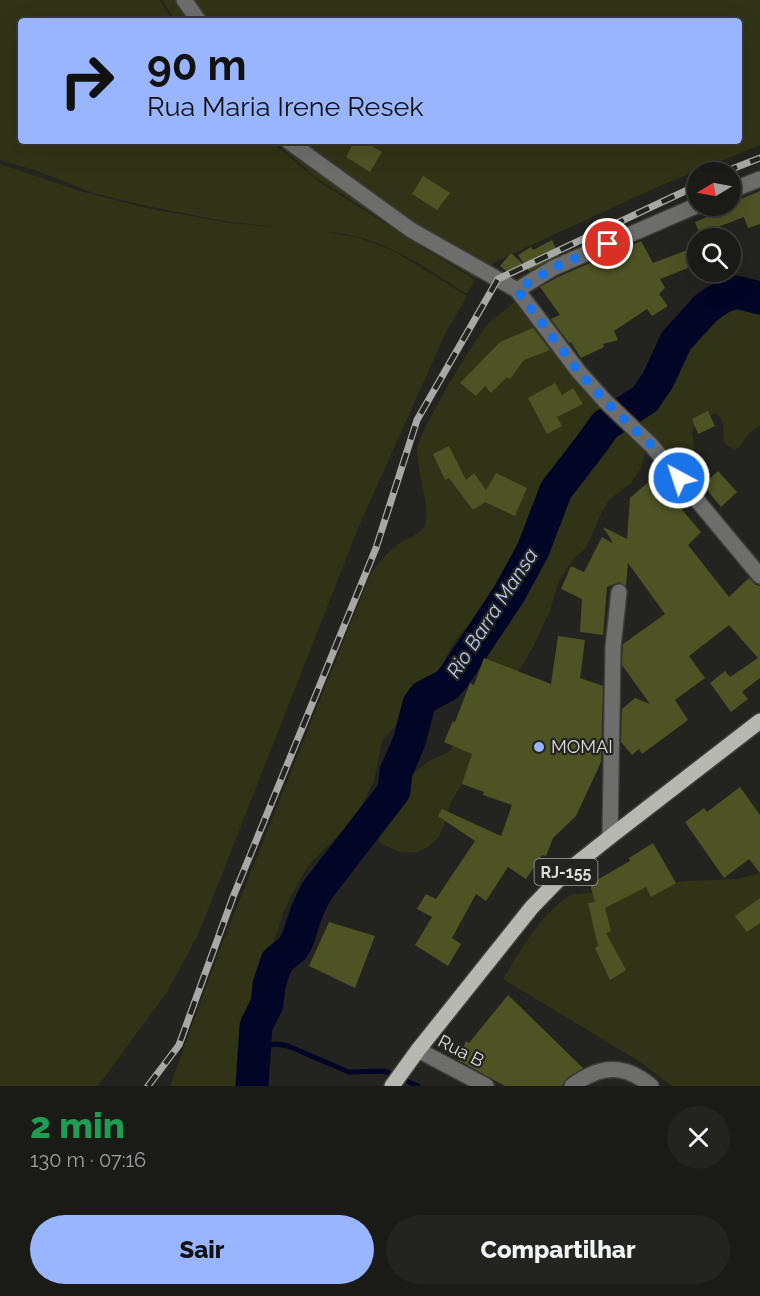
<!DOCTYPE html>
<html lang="pt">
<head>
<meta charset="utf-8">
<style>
  body { margin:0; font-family:Raleway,sans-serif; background:#232420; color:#f1f3f6; height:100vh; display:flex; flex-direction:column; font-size:22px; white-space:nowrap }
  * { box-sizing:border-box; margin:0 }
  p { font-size:20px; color:#9fa1a1 }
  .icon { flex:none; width:33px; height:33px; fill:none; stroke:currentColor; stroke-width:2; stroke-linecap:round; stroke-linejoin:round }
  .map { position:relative; height:1086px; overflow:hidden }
  .details { display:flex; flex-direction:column; background:#1a1b17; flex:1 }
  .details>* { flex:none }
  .hud { position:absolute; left:18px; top:18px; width:724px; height:126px; border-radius:6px; box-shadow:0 6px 24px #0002,0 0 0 2px #383936; background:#99b5fd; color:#111; overflow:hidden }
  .needle { width:39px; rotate:260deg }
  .tools { position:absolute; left:687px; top:162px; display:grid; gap:12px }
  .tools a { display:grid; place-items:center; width:54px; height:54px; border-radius:50%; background:#1a1b17; box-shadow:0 6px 24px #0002,0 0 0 2px #383936; font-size:30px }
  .pin { position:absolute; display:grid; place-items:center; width:51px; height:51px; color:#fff; margin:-26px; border:3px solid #fff; border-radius:50%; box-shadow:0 2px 6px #0007 }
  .me { position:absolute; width:66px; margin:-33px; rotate:320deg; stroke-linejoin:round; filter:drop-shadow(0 0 4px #0008) }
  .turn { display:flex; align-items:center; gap:21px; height:126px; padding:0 30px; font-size:27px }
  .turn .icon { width:78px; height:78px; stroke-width:2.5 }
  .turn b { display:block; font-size:42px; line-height:51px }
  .round { display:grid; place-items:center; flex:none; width:63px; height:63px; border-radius:32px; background:#232420 }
  .head { display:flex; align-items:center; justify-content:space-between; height:102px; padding:0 30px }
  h1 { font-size:36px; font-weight:800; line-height:45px; color:#1e9e55 }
  .action { display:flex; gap:12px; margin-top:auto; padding:12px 30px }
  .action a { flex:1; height:69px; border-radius:36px; background:#99b5fd; color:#111; font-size:24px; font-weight:800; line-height:69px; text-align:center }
  .action a+a { background:#232420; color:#f1f3f6 }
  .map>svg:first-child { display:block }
  .green { fill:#303315 }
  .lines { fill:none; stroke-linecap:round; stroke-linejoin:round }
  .stream { stroke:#020626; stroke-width:5 }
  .river { stroke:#020626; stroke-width:33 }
  .building { fill:#4e5324 }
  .minor-casing { stroke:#3d3e39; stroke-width:18 }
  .major-casing { stroke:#3d3e39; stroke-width:18 }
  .minor { stroke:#6d6d6b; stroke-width:15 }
  .major { stroke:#b8b8b3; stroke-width:15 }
  .rail-casing { stroke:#a8a9a4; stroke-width:7 }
  .rail { stroke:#23241f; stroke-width:4.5; stroke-dasharray:14; stroke-linecap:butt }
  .route { stroke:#1a73e8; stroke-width:10; stroke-dasharray:0 18 }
  .poi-dot { fill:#99b5fd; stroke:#23241f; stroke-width:2 }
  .labels { text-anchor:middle; stroke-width:4.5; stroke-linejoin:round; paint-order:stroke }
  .shield { fill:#23241f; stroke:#a4a6a1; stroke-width:1.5 }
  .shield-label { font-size:16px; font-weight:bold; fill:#dcddd9 }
  .poi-label { font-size:18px; fill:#dcddd9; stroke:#23241f; text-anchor:start }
  .street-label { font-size:18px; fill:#dcddd9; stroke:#23241f }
  .water-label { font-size:20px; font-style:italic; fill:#bacbf3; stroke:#23241f }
</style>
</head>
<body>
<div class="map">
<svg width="760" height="1086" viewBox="0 0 760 1086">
  <rect width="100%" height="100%" fill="#23241f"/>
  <g class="green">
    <path d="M0 0H160L173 21H21V141H271L318 181 475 280 467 294C421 265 380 234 324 232L357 237 394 251 467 296 446 332 359 526 198 935 167 992 98 1086H0V164L80 191 147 208 230 223 286 228 229 222 146 206 93 193 37 171 0 160Z"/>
    <polygon points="162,0 760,0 760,145 657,187 495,262 476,279 316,178 274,141 740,141 740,21 175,21"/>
    <path d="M514 302 607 412 555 471 546 486 523 551 505 586 455 640 438 673 414 696 409 711 382 741 374 781 355 818 308 866 292 894 284 911 266 965 240 1086H170L220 949 370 575C377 564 387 553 397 545 405 538 418 537 424 527 432 513 417 470 417 451 418 432 475 338 489 323 497 316 506 309 514 302Z"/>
    <path d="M742 308 760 311V426L750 432 739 448 733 449 726 445C721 434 727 421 716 413L698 422 692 431 697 473 692 480 638 419C655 405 669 388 679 368 685 355 689 335 699 326 710 316 728 310 742 308Z"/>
    <polygon points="627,427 644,448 645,454 641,467 632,482 609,500 601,514 586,548 574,558 559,581 549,613 534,645 509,688 462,784 450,804 446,820 439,837 428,847 417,852 402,853 380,843 377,835 381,824 394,809 415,772 427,762 450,751 487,655 506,620 523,600 531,568 555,538 569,494 595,458 611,445 615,433"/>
    <path d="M760 873V1086H672L637 1060 503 979C522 948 539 916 570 895L687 881 738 879Z"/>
  </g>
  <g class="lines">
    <polyline class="stream" points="253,1048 277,1044 288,1046 349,1072 384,1071 418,1086"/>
    <polyline class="river" points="252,1086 256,1026 267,1004 269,985 277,961 293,948 297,941 307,911 316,892 394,791 396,772 409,742 419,704 424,697 447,685 454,677 509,594 533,550 556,490 593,442 605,425 645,399 658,380 676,341 706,308 722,297 736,292 760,298"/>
  </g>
  <g class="building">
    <polygon points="354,141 363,141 382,152 370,172 346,157"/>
    <polygon points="423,176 450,193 437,210 412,194"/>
    <polygon points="760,191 760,224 748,228 744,217 700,234 695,222 740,203 738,200"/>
    <polygon points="552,240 559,255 529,271 518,255 531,247 533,250"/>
    <polygon points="641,241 653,263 698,246 698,264 660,279 665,288 659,294 668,306 652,316 647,309 614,331 618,340 603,344 604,347 581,358 571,342 569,343 551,319 560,315 540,287 558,277"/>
    <polygon points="511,253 523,264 513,276 500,266"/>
    <polygon points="533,328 550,350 524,360 510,379 507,377 491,393 485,386 476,396 460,383 500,342"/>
    <polygon points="555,383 562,395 573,388 583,404 557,417 562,426 547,434 528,398"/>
    <polygon points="708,411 715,426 698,434 692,419"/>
    <polygon points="449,446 466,480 474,473 486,490 496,473 527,488 515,516 485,502 473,510 449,478 445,480 433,454"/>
    <polygon points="718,471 737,492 721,507 703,485"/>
    <polygon points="654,477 701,532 688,545 729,597 749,578 756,585 760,586 760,678 742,692 748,699 731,712 710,683 725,671 730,677 758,658 729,625 689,656 705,678 675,700 688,720 642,754 639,749 632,755 621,742 622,709 635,698 650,704 622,665 623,644 665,614 628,563 626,586 619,582 607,587 603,635 580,632 582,599 561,589 571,566 584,572 602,537 612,543 612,541 603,527 627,539 630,498"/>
    <polygon points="558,636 585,640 580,678 603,686 601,762 576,816 553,838 546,856 542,855 526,879 508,867 486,901 476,894 452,938 461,944 448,966 415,945 432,917 417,909 426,894 436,899 475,841 438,816 442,809 501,836 512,805 483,795 484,792 462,784 472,754 444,742 453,721 455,722 470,683 474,685 484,658 551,684"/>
    <polygon points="740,787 760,815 760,873 749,859 724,878 685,822 704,808 707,812"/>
    <polygon points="653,843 676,883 651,897 646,887 605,908 611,931 606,933 626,970 610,980 595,948 598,946 588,903 595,902 590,884 630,861 629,858"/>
    <polygon points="760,898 760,923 747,932 735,916"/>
    <polygon points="329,922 375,936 355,988 309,966"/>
    <polygon points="508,995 583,1068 567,1078 562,1086 505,1086 458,1060 466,1041 469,1043"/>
  </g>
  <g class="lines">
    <defs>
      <g id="minor">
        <polyline points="184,0 199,21"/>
        <polyline points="288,141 411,230 517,290 579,372 605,401 652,446 760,576"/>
        <polyline points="730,191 760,179"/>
        <polyline points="517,290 553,268 698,205"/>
        <polyline points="610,837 613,647 619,592"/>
        <polyline points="418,1050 486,1086"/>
        <path d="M572 1086C600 1065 624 1063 651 1086"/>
      </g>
      <polyline id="major" points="392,1086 418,1050 532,907 566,872 610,837 760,721"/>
    </defs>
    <use href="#minor" class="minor-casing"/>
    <use href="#major" class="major-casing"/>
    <use href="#minor" class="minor"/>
    <use href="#major" class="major"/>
    <defs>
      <g id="rail">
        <polyline points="724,172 760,158"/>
        <polyline points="148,1086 179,1045 233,897 376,548 417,420 498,279 698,185"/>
      </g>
    </defs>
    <use href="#rail" class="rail-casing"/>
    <use href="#rail" class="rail"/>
  </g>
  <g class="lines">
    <polyline class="route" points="608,244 553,268 517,290 579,372 605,401 652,446 679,478"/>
  </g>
  <circle class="poi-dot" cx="539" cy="747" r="6"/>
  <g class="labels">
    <rect class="shield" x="534.5" y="859" width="63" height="26" rx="4.5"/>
    <g class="shield-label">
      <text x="566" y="878">RJ-155</text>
    </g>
    <g class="poi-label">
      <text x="551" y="753">MOMAI</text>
    </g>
    <g class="street-label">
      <text transform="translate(461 1051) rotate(27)" y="6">Rua B</text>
    </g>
    <g class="water-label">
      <text transform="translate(492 613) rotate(-57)" y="7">Rio Barra Mansa</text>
    </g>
  </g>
</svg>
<div class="tools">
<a><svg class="needle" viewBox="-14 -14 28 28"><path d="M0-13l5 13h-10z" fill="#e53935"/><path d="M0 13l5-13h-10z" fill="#9fa1a1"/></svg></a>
<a><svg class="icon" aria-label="search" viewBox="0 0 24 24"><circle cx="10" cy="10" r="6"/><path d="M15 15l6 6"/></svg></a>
</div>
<div class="pin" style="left:608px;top:244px;background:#d93025"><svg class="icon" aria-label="arrive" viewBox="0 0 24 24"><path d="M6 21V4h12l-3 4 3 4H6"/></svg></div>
<svg class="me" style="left:679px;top:478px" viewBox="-20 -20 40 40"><circle r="17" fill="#1a73e8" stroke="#fff" stroke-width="3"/><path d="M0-11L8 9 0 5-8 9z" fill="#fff"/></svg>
<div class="hud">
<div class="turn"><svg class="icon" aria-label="right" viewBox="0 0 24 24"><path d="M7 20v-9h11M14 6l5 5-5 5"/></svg><div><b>90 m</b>Rua Maria Irene Resek</div></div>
</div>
</div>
<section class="details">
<div class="head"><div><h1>2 min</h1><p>130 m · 07:16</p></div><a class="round"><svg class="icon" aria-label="close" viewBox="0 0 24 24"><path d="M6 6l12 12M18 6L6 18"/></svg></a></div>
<div class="action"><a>Sair</a><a>Compartilhar</a></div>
</section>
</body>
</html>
